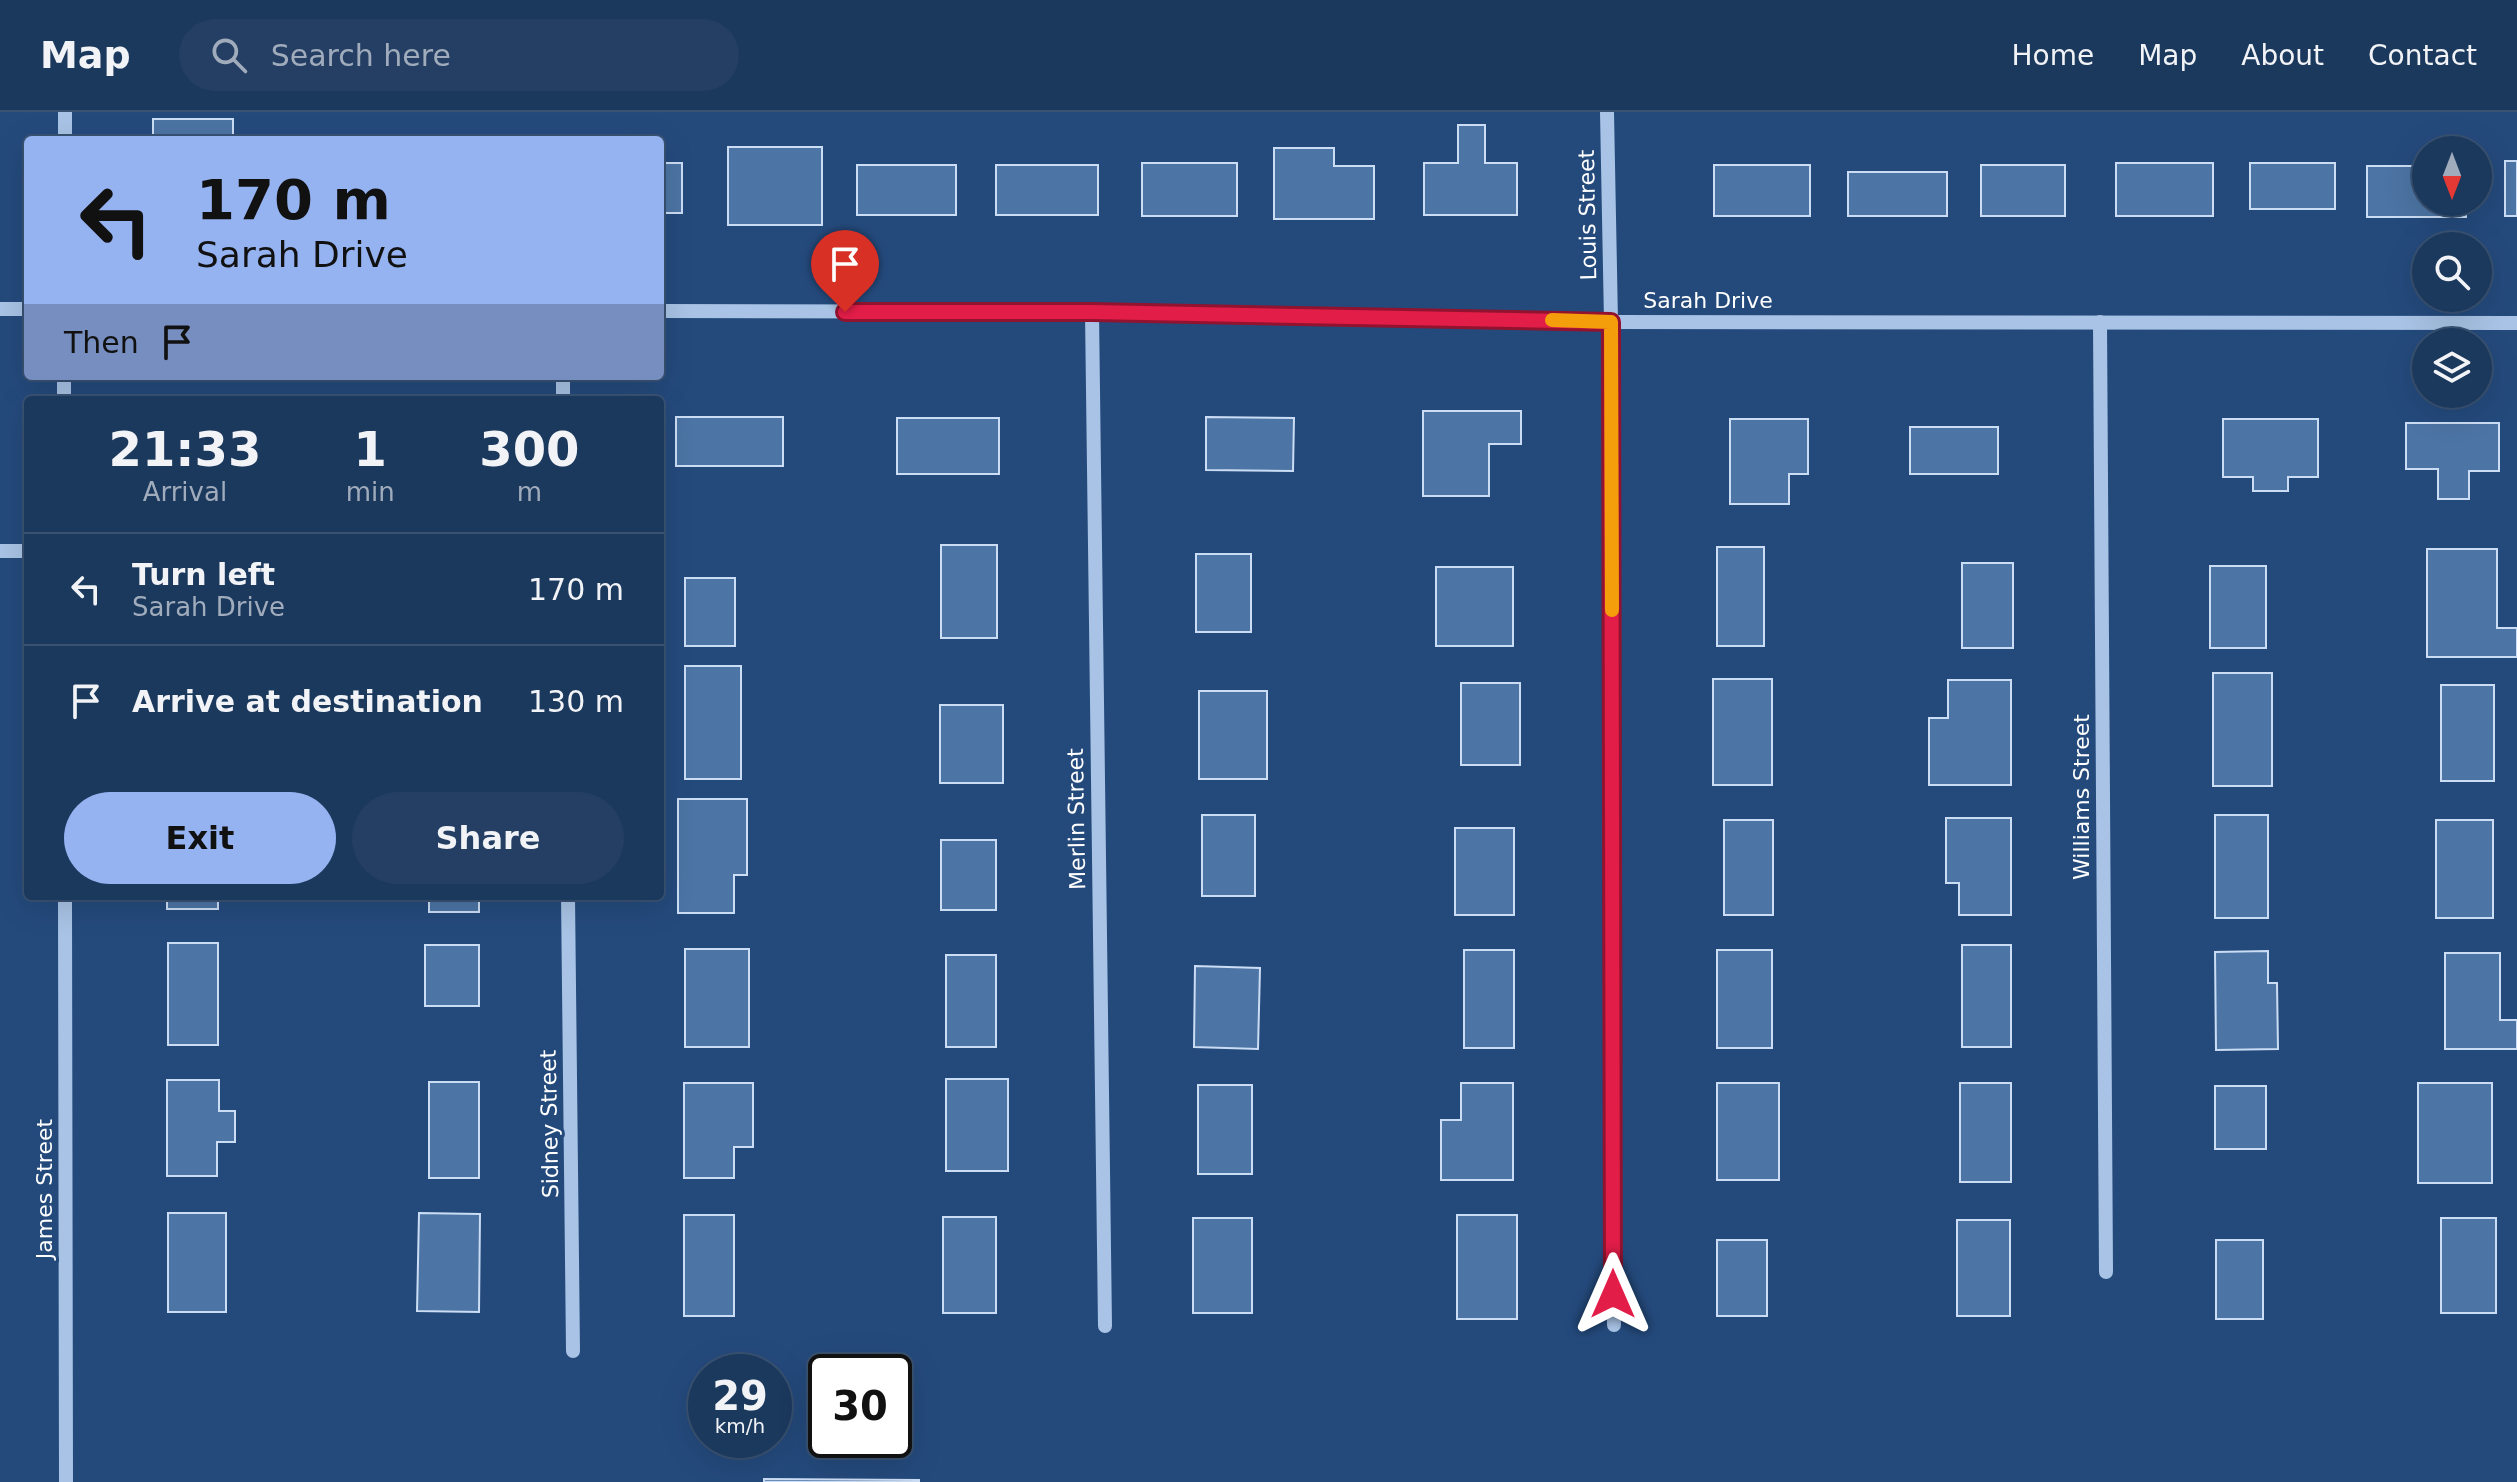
<!DOCTYPE html>
<html lang="en">
<head>
<meta charset="utf-8">
<style>
  body { margin:0; font-family:"DejaVu Sans",sans-serif; background:#243f63; color:#f1f3f6; height:100vh; display:flex; flex-direction:column; font-size:30px; white-space:nowrap }
  * { box-sizing:border-box; margin:0 }
  p { font-size:26px; color:#a0acbc }
  .icon { flex:none; width:44px; height:44px; fill:none; stroke:currentColor; stroke-width:2; stroke-linecap:round; stroke-linejoin:round }
  .map { position:relative; flex:1; overflow:hidden }
  .drawer { position:absolute; left:24px; top:284px; width:640px; height:504px; display:flex; flex-direction:column; background:#1b385d; border-radius:8px; box-shadow:0 8px 32px #0002,0 0 0 2px #395272 }
  .drawer>* { flex:none }
  .hud { position:absolute; left:24px; top:24px; width:640px; height:244px; border-radius:8px; box-shadow:0 8px 32px #0002,0 0 0 2px #395272; background:#95b2f1; color:#111; overflow:hidden }
  .needle { width:52px; rotate:180deg }
  .buttons { position:absolute; left:2412px; top:24px; display:grid; gap:16px }
  .buttons a { display:grid; place-items:center; width:80px; height:80px; border-radius:50%; background:#1b385d; box-shadow:0 8px 32px #0002,0 0 0 2px #395272; font-size:40px }
  .speed { position:absolute; left:688px; top:1242px; display:flex; gap:16px; font-size:40px; font-weight:700; text-align:center }
  .speed>* { display:grid; place-content:center; width:104px; height:104px; border-radius:50%; background:#1b385d; box-shadow:0 8px 32px #0002,0 0 0 2px #395272; line-height:1 }
  .speed small { font-size:20px; font-weight:400 }
  .speed .limit { border:4px solid #111; border-radius:12px; background:#fff; color:#111 }
  .pin { position:absolute; display:grid; place-items:center; width:68px; height:68px; color:#fff; margin:-82px -34px; border-radius:50% 50% 50% 0; rotate:-45deg; box-shadow:0 0 8px #0007 }
  .pin .icon { rotate:45deg }
  .me { position:absolute; width:88px; margin:-44px; rotate:0deg; stroke-linejoin:round; filter:drop-shadow(0 0 6px #0008) }
  .turn { display:flex; align-items:center; gap:28px; height:168px; padding:0 40px; font-size:36px }
  .turn .icon { width:104px; height:104px; stroke-width:2.5 }
  .turn b { display:block; font-size:56px; line-height:68px }
  .then { display:flex; align-items:center; height:76px; padding:0 40px; background:#0003; gap:16px; font-size:30px }
  .eta { display:flex; justify-content:space-evenly; align-items:center; height:136px; text-align:center }
  .eta b { font-size:48px; font-weight:700; line-height:56px }
  .action { display:flex; gap:16px; margin-top:auto; padding:16px 40px }
  .action a { flex:1; height:92px; border-radius:48px; background:#95b2f1; color:#111; font-size:32px; font-weight:700; line-height:92px; text-align:center }
  .action a+a { background:#243f63; color:#f1f3f6 }
  ul { padding:0; list-style:none }
  li { display:flex; align-items:center; gap:24px; height:112px; padding:0 40px; border-top:2px solid #395272 }
  li div { flex:1 }
  li b { display:block; font-size:30px }
  li em { font-style:normal }
  header { display:flex; align-items:center; gap:48px; box-sizing:border-box; height:112px; padding:0 40px; background:#1b385d; border-bottom:2px solid #395272 }
  header strong { font-size:38px }
  nav { display:flex; gap:44px; margin-inline-start:auto; font-size:28px }
  .search { width:560px; height:72px; background:#243f63; display:flex; align-items:center; gap:20px; box-sizing:border-box; padding:0 28px; border-radius:44px; color:#a0acbc; font-size:30px }
  .map>svg:first-child { display:block }
  .building { fill:#4c74a4; stroke:#cbddf4; stroke-width:2 }
  .lines { fill:none; stroke-linecap:round; stroke-linejoin:round }
  .minor { stroke:#a8c3e5; stroke-width:14 }
  .route-casing { stroke:#92132f; stroke-width:20 }
  .route { stroke:#e11d48; stroke-width:14 }
  .slow { stroke:#f59e0b; stroke-width:14 }
  .labels { text-anchor:middle; stroke-width:6; stroke-linejoin:round; paint-order:stroke }
  .street-label { font-size:22px; fill:#fff; stroke:#244a7c }
</style>
</head>
<body>
<header>
<strong>Map</strong>
<div class="search"><svg class="icon" aria-label="search" viewBox="0 0 24 24"><circle cx="10" cy="10" r="6"/><path d="M15 15l6 6"/></svg>Search here</div>
<nav><a>Home</a><a>Map</a><a>About</a><a>Contact</a></nav>
</header>
<div class="map">
<svg width="2517" height="1370" viewBox="0 0 2517 1370">
  <rect width="100%" height="100%" fill="#244a7c"/>
  <g class="building">
    <rect x="153" y="7" width="80" height="21"/>
    <polygon points="1458,13 1485,13 1485,51 1517,51 1517,103 1424,103 1424,51 1458,51"/>
    <rect x="728" y="35" width="94" height="78"/>
    <polygon points="1274,36 1334,36 1334,54 1374,54 1374,107 1274,107"/>
    <rect x="2505" y="49" width="12" height="55"/>
    <rect x="660" y="51" width="22" height="50"/>
    <rect x="1142" y="51" width="95" height="53"/>
    <rect x="2116" y="51" width="97" height="53"/>
    <rect x="2250" y="51" width="85" height="46"/>
    <rect x="857" y="53" width="99" height="50"/>
    <rect x="996" y="53" width="102" height="50"/>
    <rect x="1714" y="53" width="96" height="51"/>
    <rect x="1981" y="53" width="84" height="51"/>
    <polygon points="2367,54 2426,54 2426,90 2466,90 2466,105 2367,105"/>
    <rect x="1848" y="60" width="99" height="44"/>
    <polygon points="1423,299 1521,299 1521,332 1489,332 1489,384 1423,384"/>
    <rect x="676" y="305" width="107" height="49"/>
    <polygon points="1206,305 1294,306 1293,359 1206,358"/>
    <rect x="897" y="306" width="102" height="56"/>
    <polygon points="1730,307 1808,307 1808,362 1789,362 1789,392 1730,392"/>
    <polygon points="2223,307 2318,307 2318,365 2288,365 2288,379 2253,379 2253,365 2223,365"/>
    <polygon points="2406,311 2499,311 2499,359 2469,359 2469,387 2438,387 2438,357 2406,357"/>
    <rect x="1910" y="315" width="88" height="47"/>
    <rect x="941" y="433" width="56" height="93"/>
    <rect x="1717" y="435" width="47" height="99"/>
    <polygon points="2427,437 2497,437 2497,516 2517,516 2517,545 2427,545"/>
    <rect x="1196" y="442" width="55" height="78"/>
    <rect x="1962" y="451" width="51" height="85"/>
    <rect x="2210" y="454" width="56" height="82"/>
    <rect x="1436" y="455" width="77" height="79"/>
    <rect x="685" y="466" width="50" height="68"/>
    <rect x="685" y="554" width="56" height="113"/>
    <rect x="2213" y="561" width="59" height="113"/>
    <rect x="1713" y="567" width="59" height="106"/>
    <polygon points="1948,568 2011,568 2011,673 1929,673 1929,606 1948,606"/>
    <rect x="1461" y="571" width="59" height="82"/>
    <rect x="2441" y="573" width="53" height="96"/>
    <rect x="1199" y="579" width="68" height="88"/>
    <rect x="940" y="593" width="63" height="78"/>
    <polygon points="678,687 747,687 747,763 734,763 734,801 678,801"/>
    <rect x="1202" y="703" width="53" height="81"/>
    <rect x="2215" y="703" width="53" height="103"/>
    <polygon points="1946,706 2011,706 2011,803 1959,803 1959,771 1946,771"/>
    <rect x="1724" y="708" width="49" height="95"/>
    <rect x="2436" y="708" width="57" height="98"/>
    <rect x="1455" y="716" width="59" height="87"/>
    <rect x="941" y="728" width="55" height="70"/>
    <rect x="167" y="784" width="51" height="13"/>
    <rect x="429" y="784" width="50" height="16"/>
    <rect x="168" y="831" width="50" height="102"/>
    <rect x="425" y="833" width="54" height="61"/>
    <rect x="1962" y="833" width="49" height="102"/>
    <rect x="685" y="837" width="64" height="98"/>
    <rect x="1464" y="838" width="50" height="98"/>
    <rect x="1717" y="838" width="55" height="98"/>
    <polygon points="2268,839 2268,871 2277,871 2278,937 2216,938 2215,840"/>
    <polygon points="2445,841 2500,841 2500,908 2517,908 2517,937 2445,937"/>
    <rect x="946" y="843" width="50" height="92"/>
    <polygon points="1195,854 1260,856 1258,937 1194,935"/>
    <rect x="946" y="967" width="62" height="92"/>
    <polygon points="167,968 219,968 219,999 235,999 235,1030 217,1030 217,1064 167,1064"/>
    <rect x="429" y="970" width="50" height="96"/>
    <polygon points="684,971 753,971 753,1035 734,1035 734,1066 684,1066"/>
    <polygon points="1461,971 1513,971 1513,1068 1441,1068 1441,1008 1461,1008"/>
    <rect x="1717" y="971" width="62" height="97"/>
    <rect x="1960" y="971" width="51" height="99"/>
    <rect x="2418" y="971" width="74" height="100"/>
    <rect x="1198" y="973" width="54" height="89"/>
    <rect x="2215" y="974" width="51" height="63"/>
    <rect x="168" y="1101" width="58" height="99"/>
    <polygon points="419,1101 480,1102 479,1200 417,1199"/>
    <rect x="684" y="1103" width="50" height="101"/>
    <rect x="1457" y="1103" width="60" height="104"/>
    <rect x="943" y="1105" width="53" height="96"/>
    <rect x="1193" y="1106" width="59" height="95"/>
    <rect x="2441" y="1106" width="55" height="95"/>
    <rect x="1957" y="1108" width="53" height="96"/>
    <rect x="1717" y="1128" width="50" height="76"/>
    <rect x="2216" y="1128" width="47" height="79"/>
    <polygon points="764,1367 919,1368 919,1370 764,1370"/>
  </g>
  <g class="lines">
    <g class="minor">
      <polyline points="1607,0 1611,210 1614,1213"/>
      <polyline points="65,28 65,0"/>
      <polyline points="0,197 28,197"/>
      <polyline points="660,199 1092,200 1611,210 2517,211"/>
      <polyline points="1092,200 1105,1214"/>
      <polyline points="2100,210 2106,1160"/>
      <polyline points="64,264 64,288"/>
      <polyline points="563,264 563,288"/>
      <polyline points="0,439 28,439"/>
      <polyline points="65,784 66,1370"/>
      <polyline points="568,784 573,1239"/>
    </g>
  </g>
  <g class="lines">
    <defs>
      <polyline id="route" points="845,200 1092,200 1611,210 1613,1182"/>
    </defs>
    <use href="#route" class="route-casing"/>
    <use href="#route" class="route"/>
    <polyline class="slow" points="1552,208 1611,210 1612,498"/>
  </g>
  <g class="labels">
    <g class="street-label">
      <text transform="translate(1587 103) rotate(-91)" y="8">Louis Street</text>
      <text x="1708" y="196">Sarah Drive</text>
      <text transform="translate(2081 685) rotate(-90)" y="8">Williams Street</text>
      <text transform="translate(1076 707) rotate(-91)" y="8">Merlin Street</text>
      <text transform="translate(549 1012) rotate(-91)" y="8">Sidney Street</text>
      <text transform="translate(44 1077) rotate(-90)" y="8">James Street</text>
    </g>
  </g>
</svg>
<div class="buttons">
<a><svg class="needle" viewBox="-14 -14 28 28"><path d="M0-13l5 13h-10z" fill="#e53935"/><path d="M0 13l5-13h-10z" fill="#a0acbc"/></svg></a>
<a><svg class="icon" aria-label="search" viewBox="0 0 24 24"><circle cx="10" cy="10" r="6"/><path d="M15 15l6 6"/></svg></a>
<a><svg class="icon" aria-label="layers" viewBox="0 0 24 24"><path d="M12 4l9 5-9 5-9-5zM3 14l9 5 9-5"/></svg></a>
</div>
<div class="speed"><div>29<small>km/h</small></div><div class="limit">30</div></div>
<div class="pin" style="left:845px;top:200px;background:#d93025"><svg class="icon" aria-label="arrive" viewBox="0 0 24 24"><path d="M6 21V4h12l-3 4 3 4H6"/></svg></div>
<svg class="me" style="left:1613px;top:1182px" viewBox="-20 -20 40 40"><path d="M0-17L14 15 0 8-14 15z" fill="#e11d48" stroke="#fff" stroke-width="4"/></svg>
<div class="hud">
<div class="turn"><svg class="icon" aria-label="left" viewBox="0 0 24 24"><path d="M17 20v-9H6M10 6l-5 5 5 5"/></svg><div><b>170 m</b>Sarah Drive</div></div>
<div class="then">Then<svg class="icon" aria-label="arrive" viewBox="0 0 24 24"><path d="M6 21V4h12l-3 4 3 4H6"/></svg></div>
</div>
<section class="drawer">
<div class="eta">
<div><b>21:33</b><p>Arrival</p></div>
<div><b>1</b><p>min</p></div>
<div><b>300</b><p>m</p></div>
</div>
<ul>
<li><svg class="icon" aria-label="left" viewBox="0 0 24 24"><path d="M17 20v-9H6M10 6l-5 5 5 5"/></svg><div><b>Turn left</b><p>Sarah Drive</p></div><em>170 m</em></li>
<li><svg class="icon" aria-label="arrive" viewBox="0 0 24 24"><path d="M6 21V4h12l-3 4 3 4H6"/></svg><div><b>Arrive at destination</b></div><em>130 m</em></li>
</ul>
<div class="action"><a>Exit</a><a>Share</a></div>
</section>
</div>
</body>
</html>
